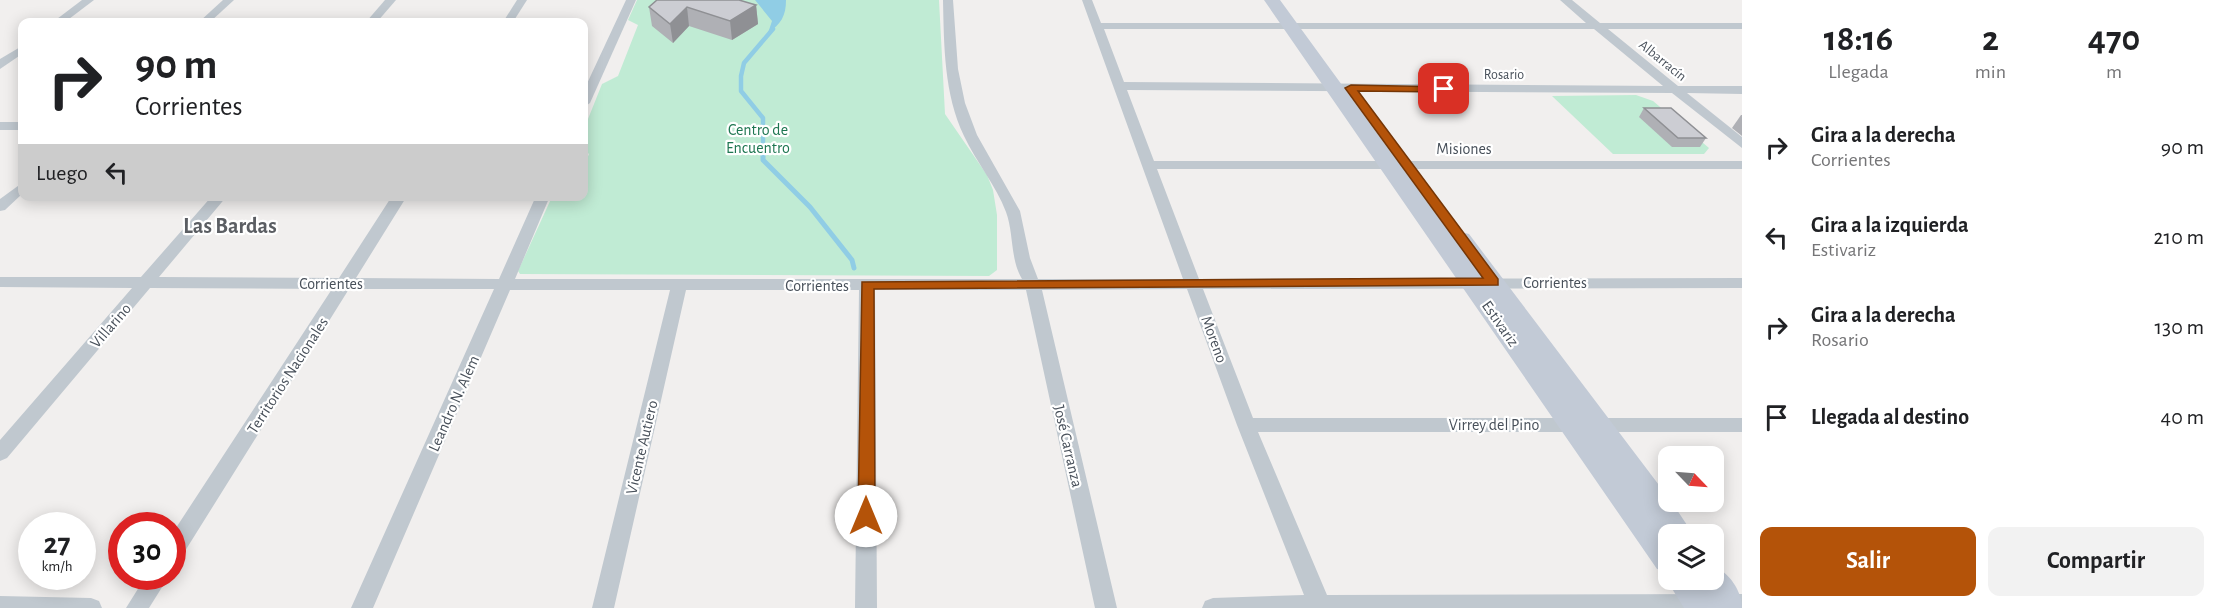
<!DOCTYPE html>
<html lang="es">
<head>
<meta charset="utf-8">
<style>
  body { margin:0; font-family:"Alegreya Sans",sans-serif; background:#f2f2f2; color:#202124; height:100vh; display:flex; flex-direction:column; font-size:22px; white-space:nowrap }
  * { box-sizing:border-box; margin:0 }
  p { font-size:20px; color:#757577 }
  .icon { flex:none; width:33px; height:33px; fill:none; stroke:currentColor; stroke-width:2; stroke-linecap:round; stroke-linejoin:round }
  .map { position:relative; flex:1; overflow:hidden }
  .sheet { display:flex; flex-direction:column; background:#fff; width:480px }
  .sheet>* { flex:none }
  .top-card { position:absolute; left:18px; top:18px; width:570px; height:183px; border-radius:12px; box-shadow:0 3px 15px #0003; background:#fff; color:#202124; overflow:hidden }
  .needle { width:39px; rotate:115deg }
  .buttons { position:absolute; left:1658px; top:446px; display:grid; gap:12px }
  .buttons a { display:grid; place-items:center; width:66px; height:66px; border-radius:12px; background:#fff; box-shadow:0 3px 15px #0003; font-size:30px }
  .speed { position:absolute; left:18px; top:512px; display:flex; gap:12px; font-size:30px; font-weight:700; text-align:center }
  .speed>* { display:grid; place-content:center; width:78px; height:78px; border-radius:50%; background:#fff; box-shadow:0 3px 15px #0003; line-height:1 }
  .speed small { font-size:15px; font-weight:400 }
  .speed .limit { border:9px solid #d22; background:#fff; color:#111 }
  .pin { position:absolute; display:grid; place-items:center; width:51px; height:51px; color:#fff; margin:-26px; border-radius:12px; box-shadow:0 3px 9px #0006 }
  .me { position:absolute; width:66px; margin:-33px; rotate:0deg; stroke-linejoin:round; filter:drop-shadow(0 0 4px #0008) }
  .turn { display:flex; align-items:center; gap:21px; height:126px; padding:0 18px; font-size:27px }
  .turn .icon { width:78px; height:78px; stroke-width:2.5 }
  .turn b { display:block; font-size:42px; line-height:51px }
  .then { display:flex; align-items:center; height:57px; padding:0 18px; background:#0003; gap:12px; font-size:22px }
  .eta { display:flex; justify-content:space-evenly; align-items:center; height:102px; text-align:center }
  .eta b { font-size:36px; font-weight:700; line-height:42px }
  .primary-button { display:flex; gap:12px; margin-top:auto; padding:12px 18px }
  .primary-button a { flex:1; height:69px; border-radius:12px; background:#b45309; color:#fff; font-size:24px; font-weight:700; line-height:69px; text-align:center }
  .primary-button a+a { background:#f2f2f2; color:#202124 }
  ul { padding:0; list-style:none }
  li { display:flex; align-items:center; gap:18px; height:90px; padding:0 18px }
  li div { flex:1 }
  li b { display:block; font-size:22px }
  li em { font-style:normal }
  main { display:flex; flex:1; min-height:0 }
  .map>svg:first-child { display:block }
  .green { fill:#c0ebd4 }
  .water { fill:#90cde5 }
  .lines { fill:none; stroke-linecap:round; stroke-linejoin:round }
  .stream-far1 { stroke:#90cde5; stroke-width:4.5 }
  .stream { stroke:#90cde5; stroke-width:5 }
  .minor { fill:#c0c8cf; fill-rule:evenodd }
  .secondary { fill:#c2cad6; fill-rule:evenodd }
  .wall { fill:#afb0b5 }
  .shaded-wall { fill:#8f9094 }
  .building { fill:#cccdd3; stroke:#8f9094; stroke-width:1.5 }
  .route { fill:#b45309; stroke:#753606; stroke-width:1.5 }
  .labels { text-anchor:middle; stroke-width:4.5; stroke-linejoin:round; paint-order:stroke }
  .far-street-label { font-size:14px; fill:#48505a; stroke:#fff }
  .park-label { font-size:16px; fill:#1e7651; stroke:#fff }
  .street-label { font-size:16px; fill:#48505a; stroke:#fff }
  .district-label { font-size:22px; font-weight:bold; fill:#5b5e63; stroke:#fff }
</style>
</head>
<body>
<main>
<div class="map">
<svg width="1742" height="608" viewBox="0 0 1742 608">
  <rect width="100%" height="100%" fill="#f1efee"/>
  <g class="green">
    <polygon points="637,0 939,0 945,114 987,175 993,190 997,215 997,270 989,276 520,274 518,271 551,199 584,196 584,166 589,154 584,150 584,129 602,84 618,76 638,25 628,20"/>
    <polygon points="1636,95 1653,101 1709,148 1704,154 1613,154 1552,96"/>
  </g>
  <path class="water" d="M755 0H786C786 16 781 24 768 33L772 21Z"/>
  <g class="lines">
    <polyline class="stream-far1" points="763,156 763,118 741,91 741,76 744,63 773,29"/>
    <polyline class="stream" points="763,155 763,160 810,207 852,260 854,268"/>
    <g class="minor">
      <polygon points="82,0 94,0 65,22 53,22"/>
      <polygon points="223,0 234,0 210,22 199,22"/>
      <polygon points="385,0 396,0 377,22 366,22"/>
      <polygon points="517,0 527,0 513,22 503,22"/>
      <polygon points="626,0 636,0 590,103 584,107 584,90"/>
      <path d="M943 0H953L958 69 965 103 977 135 1020 211 1030 258 1038 279H1183L1082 0H1092L1101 23H1586L1560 0H1572L1600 23H1742V29H1608L1678 86H1742V94L1687 93 1742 137V148L1672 93 1127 90 1154 161H1742V169H1157L1199 279 1742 278V288L1203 289 1253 418H1742V432H1258L1327 595 1742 594V608H1202L1205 601 1213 598 1304 595 1237 425 1187 289 1042 290 1117 608H1095L1026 290H875L877 608H855L859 290H686L614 608H592L670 290H510L373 608H351L494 289H349L180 559 172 562V534L332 289 150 288 7 458 0 461V440L132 288 0 287V277H141L212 196H227L159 277 339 278 392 196H407L356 278 499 279 536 196H550L515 279H1022C1010 259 1014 234 1006 212 996 185 976 162 964 136 944 94 944 46 943 0ZM1104 29H1594L1663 86 1124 82Z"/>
      <polygon points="22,46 22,54 0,69 0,59"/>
      <rect x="0" y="122" width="22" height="8"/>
      <polygon points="22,183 22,194 5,210 0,211 0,199"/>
      <polygon points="146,576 169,576 149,608 126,608"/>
      <polygon points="0,596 91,598 99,601 102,608 0,608"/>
    </g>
    <g class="secondary">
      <polygon points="1264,0 1280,0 1452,236 1461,232 1469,234 1668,497 1668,501 1671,501 1693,534 1668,534 1668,572 1657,569"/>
      <path d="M1713 566C1729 572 1742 591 1742 608H1684L1666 579 1668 575V579H1713Z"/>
    </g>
  </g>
  <g class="wall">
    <polygon points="756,5 758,24 732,40 689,26 673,43 652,26 649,7"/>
    <polygon points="1644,108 1706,138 1700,147 1672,147 1639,117"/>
    <polygon points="1741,115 1742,115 1742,136 1732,128"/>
  </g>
  <g class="shaded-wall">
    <polygon points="756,5 758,24 732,40 730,21"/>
    <polygon points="687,7 689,26 673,43 670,24"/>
  </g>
  <g class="building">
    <polygon points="657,0 739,0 756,5 730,21 687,7 670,24 649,7"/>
    <polygon points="1644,108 1671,108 1706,138 1678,138"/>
  </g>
  <polygon class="route" points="1351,85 1447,87 1447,91 1444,92 1358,91 1498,279 1498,285 874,289 875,516 872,521 860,521 858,516 862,282 1483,278 1345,88"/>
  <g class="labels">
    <g class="far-street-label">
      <text transform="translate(1663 60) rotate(39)" y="5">Albarracín</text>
      <text x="1504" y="79">Rosario</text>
    </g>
    <g class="park-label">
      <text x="758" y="135">Centro de<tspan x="758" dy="18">Encuentro</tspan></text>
    </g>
    <g class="street-label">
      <text x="1464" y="154">Misiones</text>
      <text x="1555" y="288">Corrientes</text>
      <text x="331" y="289">Corrientes</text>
      <text x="817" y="291">Corrientes</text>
      <text transform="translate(1501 323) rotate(55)" y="6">Estivariz</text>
      <text transform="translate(110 325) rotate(-49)" y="6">Villarino</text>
      <text transform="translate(1215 339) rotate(70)" y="6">Moreno</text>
      <text transform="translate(287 375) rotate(-57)" y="6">Territorios Nacionales</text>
      <text transform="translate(453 403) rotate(-66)" y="6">Leandro N. Alem</text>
      <text x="1494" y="430">Virrey del Pino</text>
      <text transform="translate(1069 446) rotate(77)" y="6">José Carranza</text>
      <text transform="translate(641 447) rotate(-77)" y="6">Vicente Autiero</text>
    </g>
    <g class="district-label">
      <text x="230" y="233">Las Bardas</text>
    </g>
  </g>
</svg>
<div class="buttons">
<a><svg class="needle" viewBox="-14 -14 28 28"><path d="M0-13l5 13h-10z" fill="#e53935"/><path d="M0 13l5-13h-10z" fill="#757577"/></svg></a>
<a><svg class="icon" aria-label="layers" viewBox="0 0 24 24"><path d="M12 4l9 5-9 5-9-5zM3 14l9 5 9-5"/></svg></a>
</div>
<div class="speed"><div>27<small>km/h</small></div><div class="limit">30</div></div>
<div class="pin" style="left:1444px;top:89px;background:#d93025"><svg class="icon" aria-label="arrive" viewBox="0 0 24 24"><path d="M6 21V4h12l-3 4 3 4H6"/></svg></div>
<svg class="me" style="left:866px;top:516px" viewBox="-20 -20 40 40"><circle r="19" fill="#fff"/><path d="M0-13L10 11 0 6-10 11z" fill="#b45309"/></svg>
<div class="top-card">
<div class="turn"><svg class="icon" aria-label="right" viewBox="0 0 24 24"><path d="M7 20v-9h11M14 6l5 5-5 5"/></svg><div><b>90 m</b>Corrientes</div></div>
<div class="then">Luego<svg class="icon" aria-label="left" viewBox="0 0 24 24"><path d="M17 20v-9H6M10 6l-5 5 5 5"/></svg></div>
</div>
</div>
<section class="sheet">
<div class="eta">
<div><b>18:16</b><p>Llegada</p></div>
<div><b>2</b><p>min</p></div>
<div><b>470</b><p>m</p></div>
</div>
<ul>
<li><svg class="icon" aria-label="right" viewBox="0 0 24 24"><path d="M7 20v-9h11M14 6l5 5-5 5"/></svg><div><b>Gira a la derecha</b><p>Corrientes</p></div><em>90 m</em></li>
<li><svg class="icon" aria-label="left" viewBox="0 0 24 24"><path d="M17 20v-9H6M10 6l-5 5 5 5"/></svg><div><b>Gira a la izquierda</b><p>Estivariz</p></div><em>210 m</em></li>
<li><svg class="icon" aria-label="right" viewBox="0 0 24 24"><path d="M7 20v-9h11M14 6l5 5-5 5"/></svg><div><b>Gira a la derecha</b><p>Rosario</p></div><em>130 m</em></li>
<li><svg class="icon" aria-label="arrive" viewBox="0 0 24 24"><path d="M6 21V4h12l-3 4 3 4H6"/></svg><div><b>Llegada al destino</b></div><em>40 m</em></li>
</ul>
<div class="primary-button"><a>Salir</a><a>Compartir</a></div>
</section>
</main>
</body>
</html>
